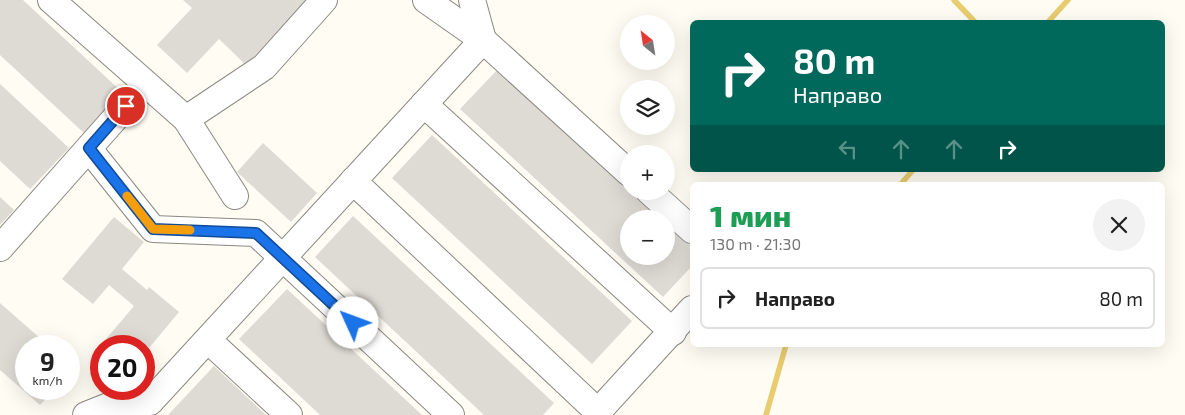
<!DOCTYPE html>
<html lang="ru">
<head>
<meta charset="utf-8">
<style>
  body { margin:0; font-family:"Exo 2",sans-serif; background:#f2f2f2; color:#222; height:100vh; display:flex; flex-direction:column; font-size:19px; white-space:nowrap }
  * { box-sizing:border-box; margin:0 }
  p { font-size:16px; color:#767676 }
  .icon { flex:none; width:28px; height:28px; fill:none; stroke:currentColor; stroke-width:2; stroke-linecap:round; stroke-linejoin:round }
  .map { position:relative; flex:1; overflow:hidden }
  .sheet { position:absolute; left:690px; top:182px; width:475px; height:165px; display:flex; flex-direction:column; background:#fff; border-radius:8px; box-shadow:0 5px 20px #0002 }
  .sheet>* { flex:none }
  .top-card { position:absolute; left:690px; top:20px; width:475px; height:152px; border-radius:8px; box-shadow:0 5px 20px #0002; background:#00695c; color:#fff; overflow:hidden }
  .needle { width:32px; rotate:330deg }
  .fabs { position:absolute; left:620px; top:15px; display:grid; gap:10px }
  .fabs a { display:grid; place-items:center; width:55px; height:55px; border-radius:50%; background:#fff; box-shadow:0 5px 20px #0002; font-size:25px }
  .speed { position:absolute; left:15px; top:335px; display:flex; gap:10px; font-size:25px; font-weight:700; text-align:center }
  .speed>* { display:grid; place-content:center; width:65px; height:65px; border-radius:50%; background:#fff; box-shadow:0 5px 20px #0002; line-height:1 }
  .speed small { font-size:12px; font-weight:400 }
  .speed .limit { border:8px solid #d22; background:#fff; color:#111 }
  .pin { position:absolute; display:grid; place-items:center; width:42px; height:42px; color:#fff; margin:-21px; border:2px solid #fff; border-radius:50%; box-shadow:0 1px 5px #0007 }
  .me { position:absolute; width:55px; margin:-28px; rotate:313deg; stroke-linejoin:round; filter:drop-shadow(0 0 4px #0008) }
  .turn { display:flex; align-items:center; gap:18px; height:105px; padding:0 20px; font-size:22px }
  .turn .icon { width:65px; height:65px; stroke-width:2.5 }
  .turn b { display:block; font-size:35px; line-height:42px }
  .lanes { display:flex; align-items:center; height:48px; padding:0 20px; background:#0003; justify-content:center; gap:25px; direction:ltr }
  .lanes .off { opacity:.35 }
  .round { display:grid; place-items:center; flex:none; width:52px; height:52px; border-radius:26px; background:#f2f2f2 }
  .summary { display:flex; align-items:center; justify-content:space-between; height:85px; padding:0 20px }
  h1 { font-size:30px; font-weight:800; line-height:38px; color:#1e9e55 }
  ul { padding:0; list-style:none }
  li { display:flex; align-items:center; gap:15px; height:62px; margin:0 10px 8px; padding:0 10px; border:2px solid #e0e0e0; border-radius:8px }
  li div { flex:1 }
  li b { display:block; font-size:19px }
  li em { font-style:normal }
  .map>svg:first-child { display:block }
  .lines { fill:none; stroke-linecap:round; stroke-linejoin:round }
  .stream { stroke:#e8cc6f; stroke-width:5.5 }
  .building { fill:#dddbd3 }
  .minor-casing { stroke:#8a8881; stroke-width:28 }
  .minor { stroke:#fff; stroke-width:26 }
  .route-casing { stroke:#114b97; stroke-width:12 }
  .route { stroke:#1a73e8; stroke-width:9 }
  .slow { stroke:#f59e0b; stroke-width:9 }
</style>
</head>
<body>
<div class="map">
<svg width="1185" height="415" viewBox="0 0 1185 415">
  <rect width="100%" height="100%" fill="#fefcf3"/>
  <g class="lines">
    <g class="stream">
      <polyline points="954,0 975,22"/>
      <polyline points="1048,22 1068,0"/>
      <polyline points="900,185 913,170"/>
      <polyline points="766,415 786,345"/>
    </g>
  </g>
  <g class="building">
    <polygon points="0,0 23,0 123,93 85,134 0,55"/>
    <polygon points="183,0 308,0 247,66 219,39 187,73 157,45 192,8"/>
    <polygon points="499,68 629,188 629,191 632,191 662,219 629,219 629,256 666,256 666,223 692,247 692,266 663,297 460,109"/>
    <polygon points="0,84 69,148 30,189 0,161"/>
    <polygon points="432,135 632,321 592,364 392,178"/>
    <polygon points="263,143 317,193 291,222 237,172"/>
    <polygon points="0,197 14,210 0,225"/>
    <polygon points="353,216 554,403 543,415 484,415 315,257"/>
    <polygon points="114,217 144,242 122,269 147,290 149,287 179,312 144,354 144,346 114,346 106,339 134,306 109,285 93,304 62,279"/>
    <polygon points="287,289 422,415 320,415 239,339"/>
    <polygon points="0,303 49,346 26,346 26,389 55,389 40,405 0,370"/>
    <polygon points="214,366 266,415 168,415"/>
  </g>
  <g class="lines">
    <defs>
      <g id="minor">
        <polyline points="51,0 186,119 235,196"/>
        <polyline points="426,0 483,40 629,173"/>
        <polyline points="424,104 673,332"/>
        <polyline points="186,119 264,67 324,0"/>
        <polyline points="89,149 153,229 256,233 451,415"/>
        <polyline points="353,181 598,412"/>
        <polyline points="649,191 692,230"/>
        <polyline points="0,248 126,106"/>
        <polyline points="208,340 289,415"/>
        <polyline points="86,415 111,405 150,402 483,40 472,0"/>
        <polyline points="595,415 692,309"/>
      </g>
    </defs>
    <use href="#minor" class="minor-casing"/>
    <use href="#minor" class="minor"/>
  </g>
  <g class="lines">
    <defs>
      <polyline id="route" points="126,106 89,148 153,229 256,233 353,323"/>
    </defs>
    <use href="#route" class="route-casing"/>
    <use href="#route" class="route"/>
    <polyline class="slow" points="127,196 153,229 190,230"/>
  </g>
</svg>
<div class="fabs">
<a><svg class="needle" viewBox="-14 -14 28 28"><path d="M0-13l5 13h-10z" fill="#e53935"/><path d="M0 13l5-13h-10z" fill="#767676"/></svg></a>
<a><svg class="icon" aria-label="layers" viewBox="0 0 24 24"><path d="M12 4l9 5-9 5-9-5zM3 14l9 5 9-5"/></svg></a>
<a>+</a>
<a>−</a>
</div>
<div class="speed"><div>9<small>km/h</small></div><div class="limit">20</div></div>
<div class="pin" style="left:126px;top:106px;background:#d93025"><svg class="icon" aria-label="arrive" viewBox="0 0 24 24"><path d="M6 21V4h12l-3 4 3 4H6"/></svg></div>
<svg class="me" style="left:353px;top:323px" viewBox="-20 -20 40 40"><circle r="19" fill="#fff"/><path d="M0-13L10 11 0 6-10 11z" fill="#1a73e8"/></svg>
<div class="top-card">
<div class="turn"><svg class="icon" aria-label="right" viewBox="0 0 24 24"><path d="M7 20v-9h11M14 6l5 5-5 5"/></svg><div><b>80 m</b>Направо</div></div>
<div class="lanes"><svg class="icon off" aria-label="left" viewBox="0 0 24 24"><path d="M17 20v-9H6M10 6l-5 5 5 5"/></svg><svg class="icon off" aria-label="ahead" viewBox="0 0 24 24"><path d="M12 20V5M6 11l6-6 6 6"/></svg><svg class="icon off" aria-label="ahead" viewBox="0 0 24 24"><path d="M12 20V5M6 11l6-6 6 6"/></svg><svg class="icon" aria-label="right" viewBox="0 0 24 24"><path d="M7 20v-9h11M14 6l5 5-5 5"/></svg></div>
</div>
<section class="sheet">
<div class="summary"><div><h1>1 мин</h1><p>130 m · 21:30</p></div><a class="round"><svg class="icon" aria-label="close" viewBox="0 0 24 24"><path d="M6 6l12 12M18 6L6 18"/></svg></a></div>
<ul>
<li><svg class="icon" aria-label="right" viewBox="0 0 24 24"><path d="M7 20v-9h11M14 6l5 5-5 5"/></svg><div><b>Направо</b></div><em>80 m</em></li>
</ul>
</section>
</div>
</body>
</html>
